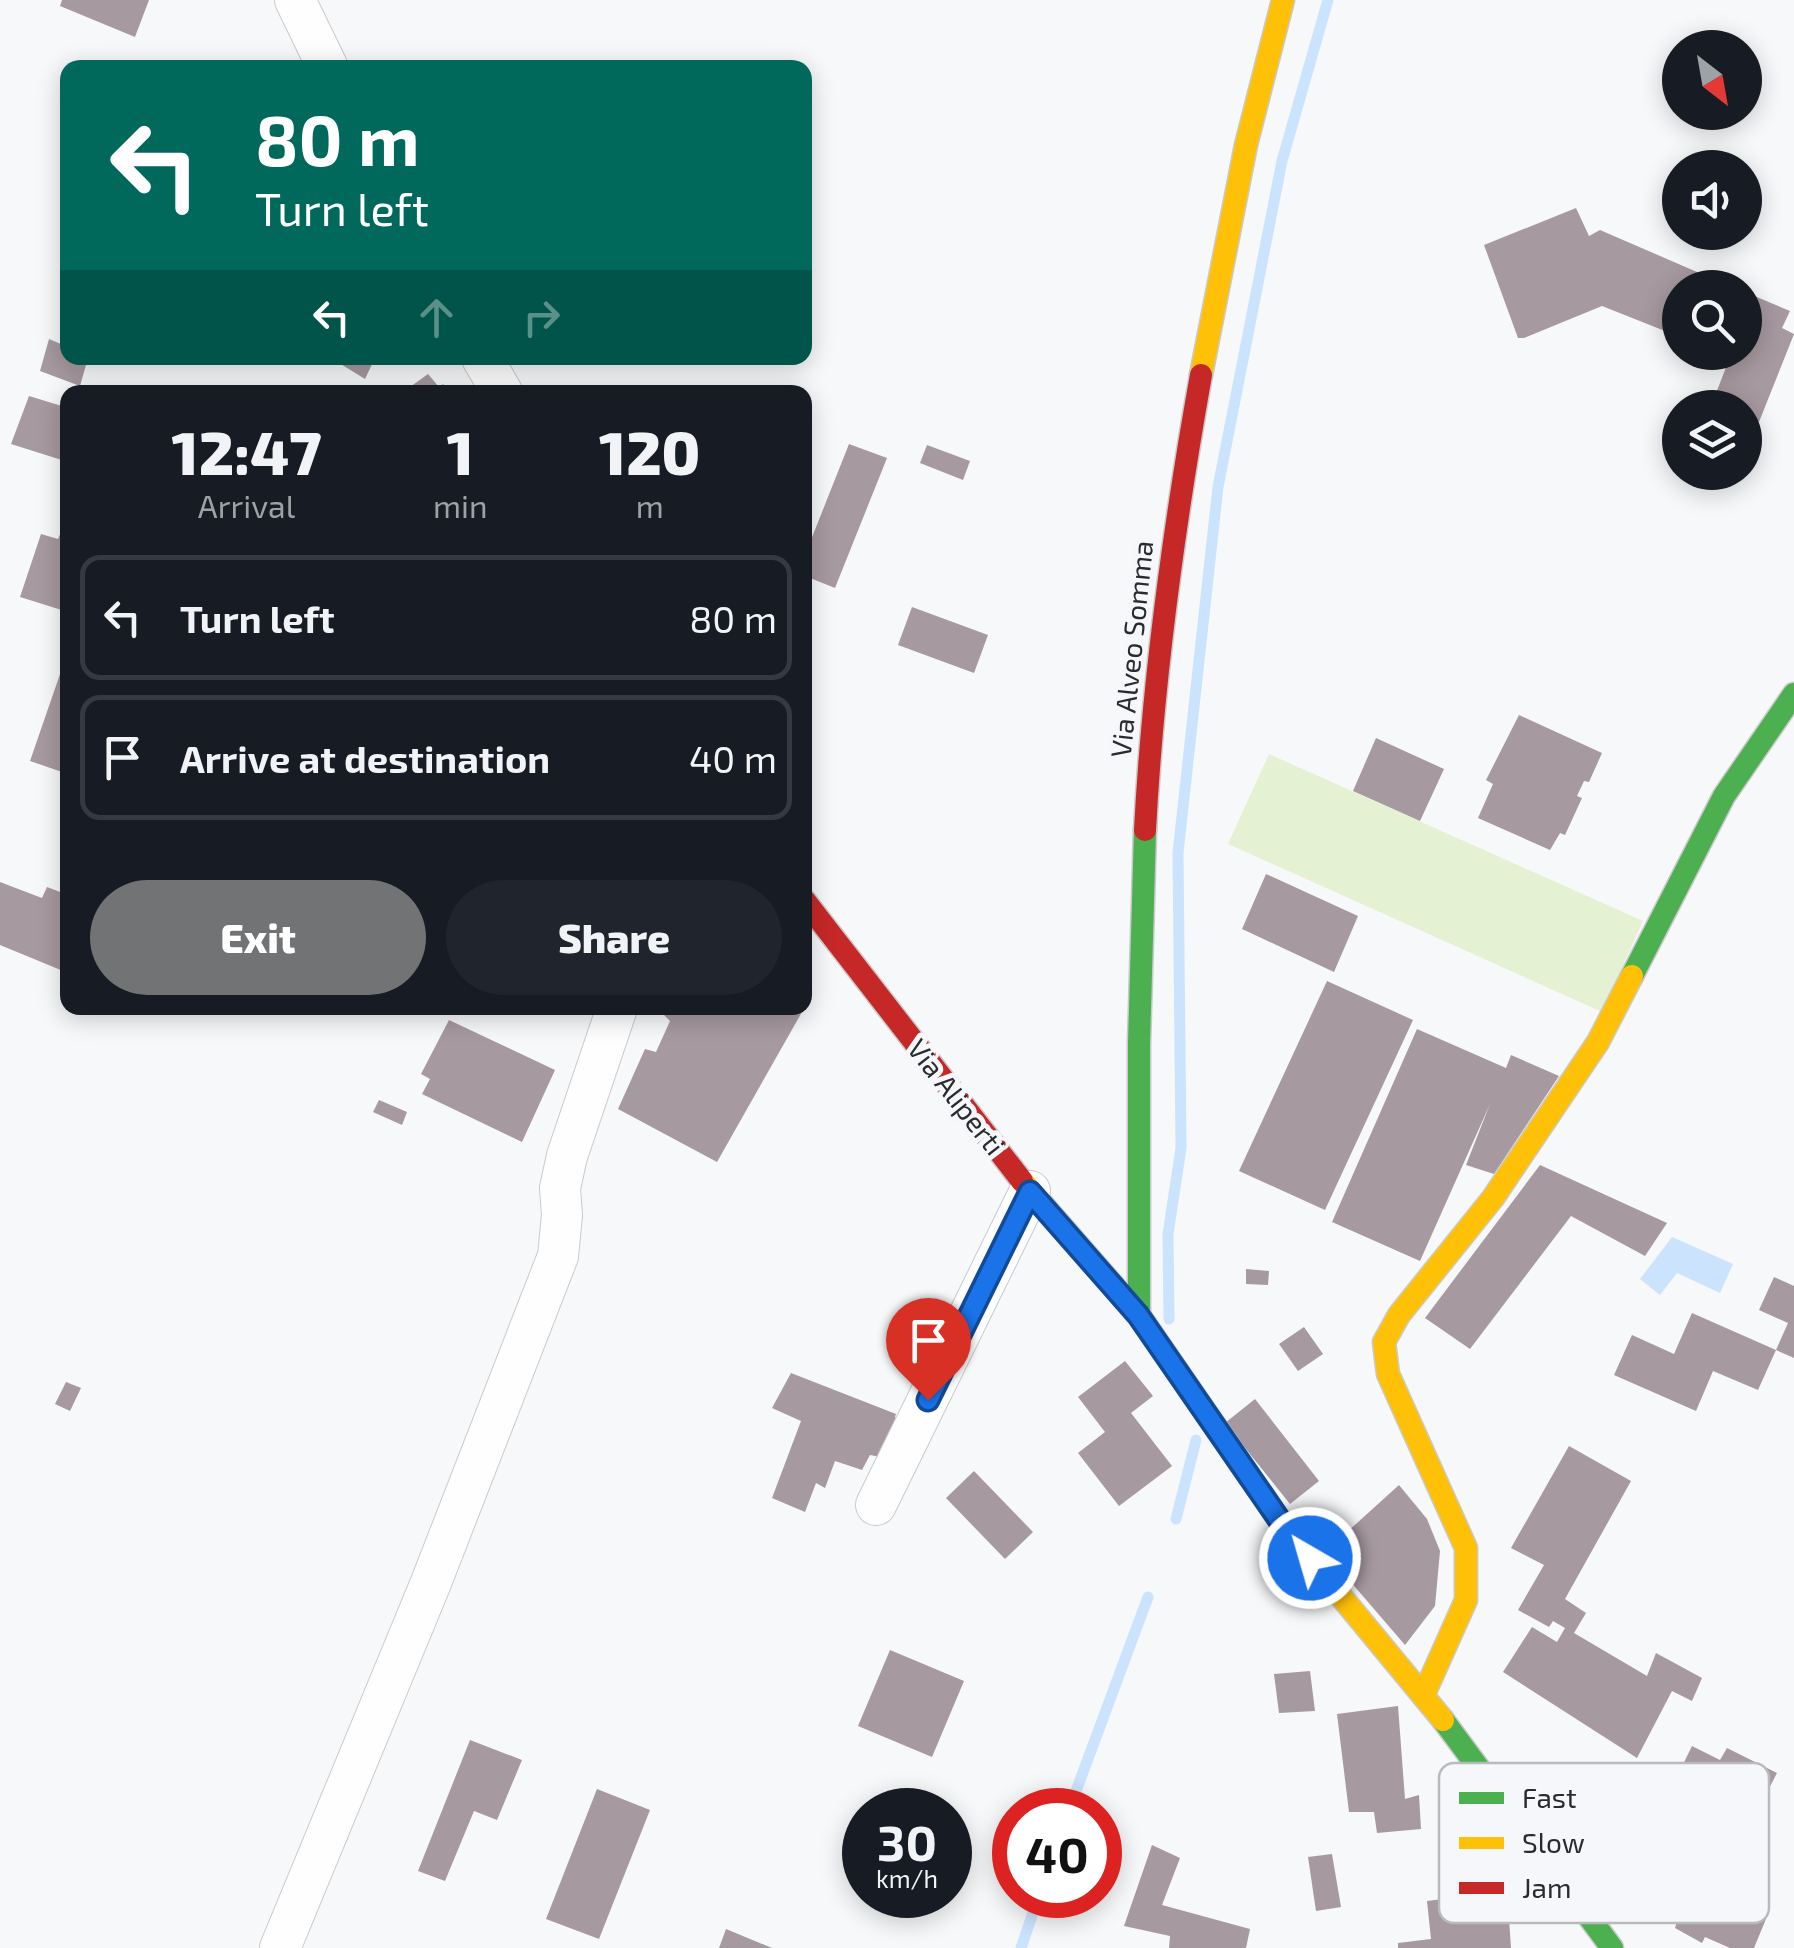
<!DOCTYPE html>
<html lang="en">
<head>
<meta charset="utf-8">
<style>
  body { margin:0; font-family:"Exo 2",sans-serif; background:#20242c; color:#f1f3f6; height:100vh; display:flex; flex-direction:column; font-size:38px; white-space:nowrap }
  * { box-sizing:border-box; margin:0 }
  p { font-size:32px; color:#9ea1a6 }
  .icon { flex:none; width:55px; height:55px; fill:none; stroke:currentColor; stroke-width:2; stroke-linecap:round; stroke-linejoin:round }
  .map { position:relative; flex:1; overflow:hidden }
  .details { position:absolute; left:60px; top:385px; width:752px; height:630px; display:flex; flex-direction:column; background:#171b24; border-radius:20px; box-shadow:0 5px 25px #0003 }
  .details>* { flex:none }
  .top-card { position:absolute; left:60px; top:60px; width:752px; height:305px; border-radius:20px; box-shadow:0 5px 25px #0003; background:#00695c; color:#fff; overflow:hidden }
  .needle { width:65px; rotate:149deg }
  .tools { position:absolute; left:1662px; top:30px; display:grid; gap:20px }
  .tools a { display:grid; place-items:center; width:100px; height:100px; border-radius:50%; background:#171b24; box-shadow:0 5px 25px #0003; font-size:50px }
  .speed { position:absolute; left:842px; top:1788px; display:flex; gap:20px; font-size:50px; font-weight:700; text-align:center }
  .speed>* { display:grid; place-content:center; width:130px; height:130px; border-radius:50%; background:#171b24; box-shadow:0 5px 25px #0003; line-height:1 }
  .speed small { font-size:25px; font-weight:400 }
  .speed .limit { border:15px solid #d22; background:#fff; color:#111 }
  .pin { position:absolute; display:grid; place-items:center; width:85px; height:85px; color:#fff; margin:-102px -42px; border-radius:50% 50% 50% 0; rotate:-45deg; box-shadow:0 0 10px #0007 }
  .pin .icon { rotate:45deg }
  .me { position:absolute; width:110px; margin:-55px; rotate:322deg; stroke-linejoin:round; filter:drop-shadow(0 0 8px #0008) }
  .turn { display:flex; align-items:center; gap:35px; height:210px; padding:0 30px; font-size:45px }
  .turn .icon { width:130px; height:130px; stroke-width:2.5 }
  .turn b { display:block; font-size:70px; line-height:85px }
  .lanes { display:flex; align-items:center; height:95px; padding:0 30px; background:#0003; justify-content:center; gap:50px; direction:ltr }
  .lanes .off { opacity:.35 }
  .eta { display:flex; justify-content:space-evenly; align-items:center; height:170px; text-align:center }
  .eta b { font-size:60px; font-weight:800; line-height:70px }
  .cta { display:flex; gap:20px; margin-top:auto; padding:20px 30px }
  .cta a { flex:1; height:115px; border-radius:60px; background:#727374; color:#fff; font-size:40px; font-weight:800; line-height:115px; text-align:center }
  .cta a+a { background:#20242c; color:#f1f3f6 }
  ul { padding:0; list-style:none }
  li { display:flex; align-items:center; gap:30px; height:125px; margin:0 20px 15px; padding:0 10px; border:5px solid #363941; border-radius:20px }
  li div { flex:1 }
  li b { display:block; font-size:38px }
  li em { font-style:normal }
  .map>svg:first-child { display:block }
  .green { fill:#e5f1d3 }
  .water { fill:#cce3fd }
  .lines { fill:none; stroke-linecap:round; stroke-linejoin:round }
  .stream { stroke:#cce3fd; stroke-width:11 }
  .building { fill:#a6999f }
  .street-casing { stroke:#cacacc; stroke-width:42 }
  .fast-casing { stroke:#cacacc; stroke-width:25 }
  .slow-casing { stroke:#cacacc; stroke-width:25 }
  .jam-casing { stroke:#cacacc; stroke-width:25 }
  .street { stroke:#fefefe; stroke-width:40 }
  .fast { stroke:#4caf50; stroke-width:22 }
  .slow { stroke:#ffc107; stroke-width:22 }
  .jam { stroke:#c62828; stroke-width:22 }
  .route-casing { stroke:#114b97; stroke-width:25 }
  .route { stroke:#1a73e8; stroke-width:18 }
  .labels { text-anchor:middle; stroke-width:10; stroke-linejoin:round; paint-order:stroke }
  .street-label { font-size:28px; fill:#2a2b2c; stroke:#f6f7fa }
  .key { fill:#f6f7fa; stroke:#b9babc; stroke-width:2.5 }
  .key-label { font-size:28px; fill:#2a2b2c }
</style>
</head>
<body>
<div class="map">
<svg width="1794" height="1948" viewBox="0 0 1794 1948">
  <rect width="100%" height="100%" fill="#f7f8f9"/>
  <polygon class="green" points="1269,754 1643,921 1602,1012 1228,844"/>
  <polygon class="water" points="1672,1237 1733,1264 1720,1293 1677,1273 1660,1295 1640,1279"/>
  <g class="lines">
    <g class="stream">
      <polyline points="1169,1319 1168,1234 1181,1148 1178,853 1218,487 1282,161 1328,0"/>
      <polyline points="1176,1519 1196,1440"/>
      <polyline points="1069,1810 1148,1597"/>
      <polyline points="1021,1948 1039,1895"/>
    </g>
  </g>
  <g class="building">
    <polygon points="62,0 149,0 135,37 60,6"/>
    <polygon points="1576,208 1589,236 1600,230 1734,288 1680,288 1680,337 1602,306 1524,338 1518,338 1484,245"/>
    <polygon points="1745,292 1790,311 1782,328 1794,334 1759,422 1745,416 1745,408 1727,408 1713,401 1730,357 1719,352 1745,352"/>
    <polygon points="49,339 68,347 68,358 88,358 80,386 40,371"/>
    <polygon points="331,358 370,358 374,360 365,379"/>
    <polygon points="428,374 439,387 443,384 450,392 403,392"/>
    <polygon points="29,396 65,407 61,415 68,417 68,462 11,444"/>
    <polygon points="849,444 887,458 835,588 805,576 805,555"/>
    <polygon points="927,445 970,461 963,480 920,463"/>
    <polygon points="68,515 68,612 20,597 41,534 58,539"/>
    <polygon points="912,607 988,635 974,673 898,645"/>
    <polygon points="68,651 68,774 30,761"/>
    <polygon points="1519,715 1602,753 1589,782 1584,781 1577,796 1582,798 1565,835 1560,833 1550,850 1478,818 1493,784 1486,780"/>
    <polygon points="1376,738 1444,769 1420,821 1353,791"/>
    <polygon points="1266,874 1358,916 1334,972 1242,929"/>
    <polygon points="0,882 42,898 47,887 68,895 68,973 0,945"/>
    <polygon points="1327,981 1413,1020 1325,1210 1239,1171"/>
    <polygon points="667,1008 794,1008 802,1012 717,1162 618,1109 645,1049 656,1052 670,1021 663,1014"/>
    <polygon points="449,1020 555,1070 522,1142 422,1094 430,1079 421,1074"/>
    <polygon points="1417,1029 1506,1068 1511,1055 1559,1076 1494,1174 1466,1165 1490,1104 1420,1261 1332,1222"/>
    <polygon points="379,1100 407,1112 402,1125 373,1112"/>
    <polygon points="1540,1165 1667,1223 1645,1256 1571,1216 1470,1349 1425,1318"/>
    <polygon points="1246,1269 1269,1271 1268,1285 1246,1284"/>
    <polygon points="1774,1277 1794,1286 1794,1358 1776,1350 1788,1323 1759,1310"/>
    <polygon points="1692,1313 1776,1350 1758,1390 1713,1371 1696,1411 1614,1375 1632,1335 1674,1354"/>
    <polygon points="1304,1327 1323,1354 1298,1371 1279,1344"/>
    <polygon points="1125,1361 1153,1396 1131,1413 1172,1466 1119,1506 1078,1453 1105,1432 1078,1397"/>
    <polygon points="791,1373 896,1414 895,1417 901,1423 885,1458 870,1455 862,1470 835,1461 825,1488 816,1483 805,1512 772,1498 801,1421 772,1408"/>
    <polygon points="66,1382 81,1388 70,1411 55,1404"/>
    <polygon points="1255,1399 1319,1481 1290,1504 1225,1423"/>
    <polygon points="1569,1446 1631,1481 1565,1599 1586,1613 1574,1633 1647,1676 1656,1653 1702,1678 1692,1701 1672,1691 1637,1758 1503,1672 1532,1627 1557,1642 1565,1628 1553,1621 1549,1627 1518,1610 1544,1565 1511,1548"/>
    <polygon points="974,1471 1033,1532 1005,1559 946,1498"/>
    <polygon points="1399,1485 1427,1519 1440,1551 1435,1606 1405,1645 1325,1552"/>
    <polygon points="890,1650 964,1681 932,1757 858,1726"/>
    <polygon points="1310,1671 1315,1711 1279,1713 1274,1674"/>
    <polygon points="1398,1706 1405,1799 1419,1795 1421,1829 1377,1833 1374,1812 1349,1812 1337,1714"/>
    <polygon points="470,1740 522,1760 497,1820 474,1811 445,1881 418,1871"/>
    <polygon points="1692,1746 1720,1760 1727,1748 1777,1773 1746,1833 1670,1791"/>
    <polygon points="597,1789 650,1810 599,1939 546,1919"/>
    <polygon points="1152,1845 1180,1858 1162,1905 1250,1929 1246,1948 1169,1948 1170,1936 1124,1926"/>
    <polygon points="1620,1847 1768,1914 1754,1948 1730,1948 1705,1937 1702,1943 1675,1928 1677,1921 1608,1886"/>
    <polygon points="1332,1854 1341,1907 1316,1911 1308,1857"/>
    <polygon points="1459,1897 1460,1904 1484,1901 1486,1906 1508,1904 1511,1948 1398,1948 1398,1943 1431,1939 1427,1901"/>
    <polygon points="726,1929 772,1948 719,1948"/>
  </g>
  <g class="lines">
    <defs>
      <g id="street">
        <polyline points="295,0 328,68"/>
        <polyline points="482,358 502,392"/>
        <polyline points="876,1505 1030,1191"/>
        <polyline points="280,1948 430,1585 558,1256 562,1215 560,1188 567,1156 617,1008"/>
      </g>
      <g id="fast">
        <polyline points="1632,976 1724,796 1794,694"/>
        <polyline points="1139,1315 1139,1044 1145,830"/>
        <polyline points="1443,1720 1612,1948"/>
      </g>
      <g id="slow">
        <polyline points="1201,375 1246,145 1283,0"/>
        <polyline points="1022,1181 1139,1315 1287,1531 1443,1720"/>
        <polyline points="1424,1694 1466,1600 1466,1548 1388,1374 1384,1342 1399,1315 1493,1198 1598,1042 1632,976"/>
      </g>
      <g id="jam">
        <path d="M1145 830C1153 677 1174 526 1201 375"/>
        <polyline points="805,901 1022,1181"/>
      </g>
    </defs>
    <use href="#street" class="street-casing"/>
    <use href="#fast" class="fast-casing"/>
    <use href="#slow" class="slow-casing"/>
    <use href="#jam" class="jam-casing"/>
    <use href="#street" class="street"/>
    <use href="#fast" class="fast"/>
    <use href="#slow" class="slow"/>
    <use href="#jam" class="jam"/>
  </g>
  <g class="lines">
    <defs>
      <polyline id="route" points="928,1400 1030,1192 1138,1315 1287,1531 1310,1558"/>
    </defs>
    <use href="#route" class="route-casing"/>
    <use href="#route" class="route"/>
  </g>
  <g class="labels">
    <g class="street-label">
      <text transform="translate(1132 649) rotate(-84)" y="10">Via Alveo Somma</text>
      <text transform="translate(956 1097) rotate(52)" y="10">Via Aliperti</text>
    </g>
  </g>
  <rect x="1439" y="1763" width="330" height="160" rx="15" class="key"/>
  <rect x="1459" y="1792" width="45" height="12" fill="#4caf50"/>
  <rect x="1459" y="1837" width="45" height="12" fill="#ffc107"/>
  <rect x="1459" y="1882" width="45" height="12" fill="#c62828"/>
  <g class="key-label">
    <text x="1522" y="1808">Fast</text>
    <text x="1522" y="1853">Slow</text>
    <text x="1522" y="1898">Jam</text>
  </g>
</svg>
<div class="tools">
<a><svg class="needle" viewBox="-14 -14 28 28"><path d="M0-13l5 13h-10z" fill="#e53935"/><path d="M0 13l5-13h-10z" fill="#9ea1a6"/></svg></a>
<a><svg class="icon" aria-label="sound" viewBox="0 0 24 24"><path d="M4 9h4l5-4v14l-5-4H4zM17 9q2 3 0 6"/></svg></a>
<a><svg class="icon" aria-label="search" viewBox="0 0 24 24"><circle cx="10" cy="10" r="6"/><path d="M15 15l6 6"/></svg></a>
<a><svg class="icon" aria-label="layers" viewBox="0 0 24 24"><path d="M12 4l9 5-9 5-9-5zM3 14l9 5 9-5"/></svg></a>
</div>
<div class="speed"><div>30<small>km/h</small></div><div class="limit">40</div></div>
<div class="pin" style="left:928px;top:1400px;background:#d93025"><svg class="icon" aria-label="arrive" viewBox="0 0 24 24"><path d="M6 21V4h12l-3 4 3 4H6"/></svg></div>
<svg class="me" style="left:1310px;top:1558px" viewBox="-20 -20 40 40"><circle r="17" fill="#1a73e8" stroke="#fff" stroke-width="3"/><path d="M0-11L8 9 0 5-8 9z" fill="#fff"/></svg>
<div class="top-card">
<div class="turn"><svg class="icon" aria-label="left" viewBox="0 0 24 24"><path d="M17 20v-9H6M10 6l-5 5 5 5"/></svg><div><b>80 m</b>Turn left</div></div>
<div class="lanes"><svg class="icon" aria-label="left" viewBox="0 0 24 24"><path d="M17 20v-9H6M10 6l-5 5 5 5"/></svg><svg class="icon off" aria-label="ahead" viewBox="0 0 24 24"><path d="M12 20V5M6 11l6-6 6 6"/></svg><svg class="icon off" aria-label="right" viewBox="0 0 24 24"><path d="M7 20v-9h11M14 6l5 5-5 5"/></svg></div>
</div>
<section class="details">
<div class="eta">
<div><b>12:47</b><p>Arrival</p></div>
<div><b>1</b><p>min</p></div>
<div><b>120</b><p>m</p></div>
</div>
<ul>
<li><svg class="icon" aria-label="left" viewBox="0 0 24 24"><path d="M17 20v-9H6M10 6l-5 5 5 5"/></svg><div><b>Turn left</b></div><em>80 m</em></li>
<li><svg class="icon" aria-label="arrive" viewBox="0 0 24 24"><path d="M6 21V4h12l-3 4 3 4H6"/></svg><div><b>Arrive at destination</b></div><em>40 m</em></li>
</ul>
<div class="cta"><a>Exit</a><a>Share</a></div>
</section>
</div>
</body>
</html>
